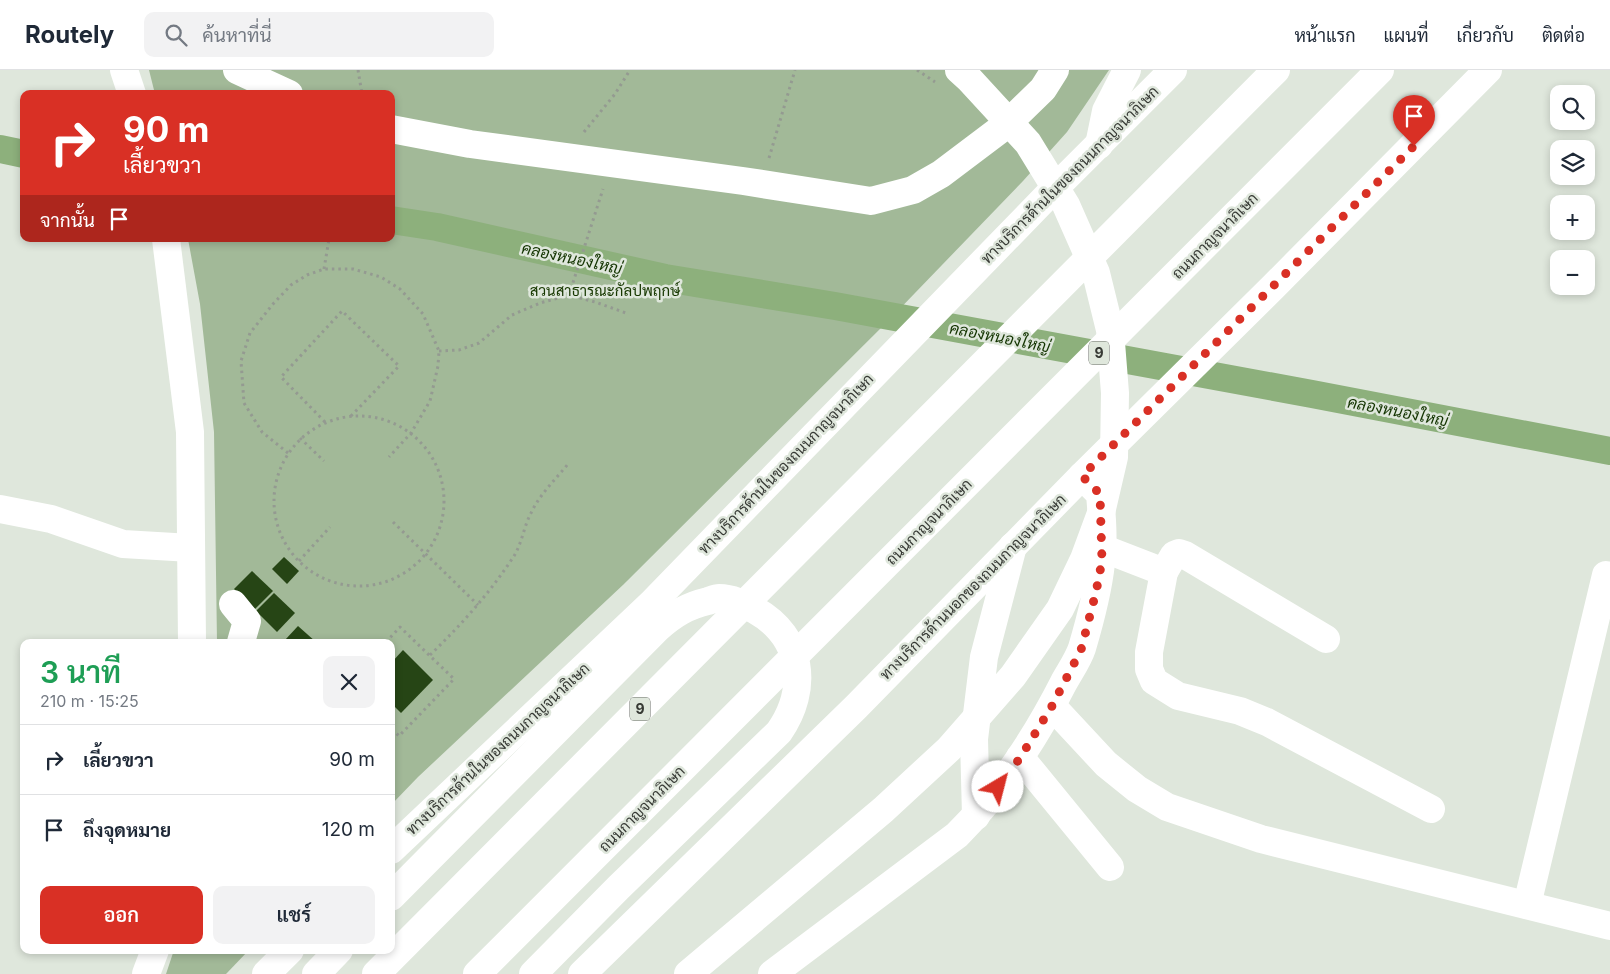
<!DOCTYPE html>
<html lang="th">
<head>
<meta charset="utf-8">
<style>
  body { margin:0; font-family:Inter,Sarabun,sans-serif; background:#f2f2f3; color:#1f2937; height:100vh; display:flex; flex-direction:column; font-size:19px; white-space:nowrap }
  * { box-sizing:border-box; margin:0 }
  p { font-size:16px; color:#747a83 }
  .icon { flex:none; width:28px; height:28px; fill:none; stroke:currentColor; stroke-width:2; stroke-linecap:round; stroke-linejoin:round }
  .map { position:relative; flex:1; overflow:hidden }
  .details { position:absolute; left:20px; top:569px; width:375px; height:315px; display:flex; flex-direction:column; background:#fff; border-radius:10px; box-shadow:0 2px 8px #0003 }
  .details>* { flex:none }
  .guide { position:absolute; left:20px; top:20px; width:375px; height:152px; border-radius:10px; box-shadow:0 2px 8px #0003; background:#d93025; color:#fff; overflow:hidden }
  .controls { position:absolute; left:1550px; top:15px; display:grid; gap:10px }
  .controls a { display:grid; place-items:center; width:45px; height:45px; border-radius:10px; background:#fff; box-shadow:0 2px 8px #0003; font-size:25px }
  .pin { position:absolute; display:grid; place-items:center; width:42px; height:42px; color:#fff; margin:-51px -21px; border-radius:50% 50% 50% 0; rotate:-45deg; box-shadow:0 0 5px #0007 }
  .pin .icon { rotate:45deg }
  .me { position:absolute; width:55px; margin:-28px; rotate:37deg; stroke-linejoin:round; filter:drop-shadow(0 0 4px #0008) }
  .turn { display:flex; align-items:center; gap:18px; height:105px; padding:0 20px; font-size:22px }
  .turn .icon { width:65px; height:65px; stroke-width:2.5 }
  .turn b { display:block; font-size:35px; line-height:42px }
  .then { display:flex; align-items:center; height:48px; padding:0 20px; background:#0003; gap:10px; font-size:19px }
  .round { display:grid; place-items:center; flex:none; width:52px; height:52px; border-radius:10px; background:#f2f2f3 }
  .summary { display:flex; align-items:center; justify-content:space-between; height:85px; padding:0 20px }
  h1 { font-size:30px; font-weight:600; line-height:38px; color:#1e9e55 }
  .primary-button { display:flex; gap:10px; margin-top:auto; padding:10px 20px }
  .primary-button a { flex:1; height:58px; border-radius:10px; background:#d93025; color:#fff; font-size:20px; font-weight:600; line-height:58px; text-align:center }
  .primary-button a+a { background:#f2f2f3; color:#1f2937 }
  ul { padding:0; list-style:none }
  li { display:flex; align-items:center; gap:15px; height:70px; padding:0 20px; border-top:1px solid #e0e1e3 }
  li div { flex:1 }
  li b { display:block; font-size:19px }
  li em { font-style:normal }
  header { display:flex; align-items:center; gap:30px; box-sizing:border-box; height:70px; padding:0 25px; background:#fff; border-bottom:1px solid #e0e1e3 }
  header strong { font-size:24px }
  nav { display:flex; gap:28px; margin-inline-start:auto; font-size:18px }
  .search { width:350px; height:45px; background:#f2f2f3; display:flex; align-items:center; gap:12px; box-sizing:border-box; padding:0 18px; border-radius:10px; color:#747a83; font-size:19px }
  .map>svg:first-child { display:block }
  .green { fill:#a2b998 }
  .lines { fill:none; stroke-linecap:round; stroke-linejoin:round }
  .canal { stroke:#8db07c; stroke-width:28 }
  .building { fill:#264515 }
  .path { stroke:#949a91; stroke-width:3; stroke-dasharray:2.5 4; stroke-linecap:butt }
  .minor { stroke:#fff; stroke-width:28 }
  .major { stroke:#fff; stroke-width:28 }
  .highway { stroke:#fff; stroke-width:28 }
  .route { stroke:#d93025; stroke-width:9; stroke-dasharray:0 16.2 }
  .labels { text-anchor:middle; stroke-width:5; stroke-linejoin:round; paint-order:stroke }
  .shield { fill:#dfe7dc; stroke:#696d66; stroke-width:1 }
  .shield-label { font-size:14px; font-weight:bold; fill:#363934 }
  .street-label { font-size:15px; fill:#363934; stroke:#dfe7dc }
  .park-label { font-size:15px; fill:#173800; stroke:#dfe7dc }
  .water-label { font-size:16px; font-style:italic; fill:#133400; stroke:#dfe7dc }
</style>
</head>
<body>
<header>
<strong>Routely</strong>
<div class="search"><svg class="icon" aria-label="search" viewBox="0 0 24 24"><circle cx="10" cy="10" r="6"/><path d="M15 15l6 6"/></svg>ค้นหาที่นี่</div>
<nav><a>หน้าแรก</a><a>แผนที่</a><a>เกี่ยวกับ</a><a>ติดต่อ</a></nav>
</header>
<div class="map">
<svg width="1610" height="904" viewBox="0 0 1610 904">
  <rect width="100%" height="100%" fill="#dfe7dc"/>
  <g class="green">
    <polygon points="149,0 1109,0 1067,62 1023,111 888,251 624,514 418,707 391,735 391,572 217,572 214,362 200,234 188,169 391,169 391,24 155,24"/>
    <polygon points="174,880 249,880 226,904 166,904"/>
  </g>
  <g class="lines">
    <g class="canal">
      <polyline points="0,79 24,84"/>
      <polyline points="391,150 437,157 665,208 835,236 1312,324 1610,381"/>
    </g>
  </g>
  <g class="building">
    <polygon points="284,487 299,501 287,514 272,499"/>
    <polygon points="252,501 273,521 255,539 234,519"/>
    <polygon points="274,523 295,543 277,562 256,541"/>
    <polygon points="298,556 316,572 288,572 285,570"/>
    <polygon points="403,580 433,610 401,643 391,633 391,593"/>
  </g>
  <g class="lines">
    <g class="path">
      <polyline points="358,0 362,24"/>
      <polyline points="917,0 935,12"/>
      <polyline points="584,62 615,24 630,0"/>
      <polyline points="769,88 795,0"/>
      <polyline points="324,199 329,169"/>
      <polyline points="569,225 603,119"/>
      <polyline points="439,281 459,280 479,273 512,245 540,233 569,225 595,232 626,243"/>
      <circle cx="359" cy="431" r="85"/>
      <polyline points="325,352 281,307 342,241 399,296 351,346"/>
      <polyline points="300,368 324,391"/>
      <polyline points="288,383 262,362 244,333 241,291 250,263 273,234 291,215 307,205 324,199 353,199 381,207 400,219 423,244 439,281 438,296 430,331 411,363 389,387"/>
      <polyline points="393,452 478,535"/>
      <polyline points="299,491 330,457"/>
      <polyline points="386,572 400,557 454,609 399,666 391,658"/>
      <path d="M430 585C461 555 490 523 514 486 522 473 524 456 531 443 540 424 555 410 568 394"/>
    </g>
    <g class="minor">
      <polyline points="0,439 51,449 123,474 191,478"/>
      <polyline points="1102,478 1164,502 1149,582 1149,599 1154,611 1178,626 1240,641 1267,652 1431,739"/>
      <polyline points="1164,502 1174,485 1179,483 1185,485 1326,569"/>
      <polyline points="233,534 247,551 241,572"/>
      <polyline points="1052,636 1106,694 1137,719 1167,737 1261,769 1610,856"/>
      <polyline points="1020,687 1110,797"/>
      <polyline points="976,746 974,669 984,587 1013,476"/>
      <polyline points="1527,835 1606,505"/>
      <path d="M772 904 957 765C1001 721 1036 667 1064 612 1070 601 1078 590 1082 578 1090 551 1098 521 1101 493 1104 471 1102 447 1100 424L1082 406"/>
    </g>
    <g class="major">
      <polyline points="124,0 132,24"/>
      <polyline points="237,0 289,24"/>
      <polyline points="391,59 470,74 743,111 871,131 913,120 941,104 1006,55 1043,19 1055,0"/>
      <polyline points="1099,75 1106,41 1127,0"/>
      <polyline points="166,169 190,362 192,572"/>
      <polyline points="391,780 651,534 1051,122 1173,0"/>
      <path d="M391 827 658 558C674 544 687 536 708 531 711 530 716 528 719 528 732 528 744 534 755 540 803 567 809 619 779 662L618 818 533 904"/>
      <polyline points="146,904 155,880"/>
      <polyline points="266,904 290,880"/>
      <polyline points="316,904 339,880"/>
      <polyline points="582,904 856,637 1082,406 1273,217 1488,0"/>
      <polyline points="688,904 883,740 949,679 1013,606 1060,539 1084,489 1101,443 1114,387 1115,323 1110,260 1096,203 1066,135 1028,73 970,10 959,0"/>
    </g>
    <g class="highway">
      <polyline points="376,904 1276,0"/>
      <polyline points="477,904 1380,0"/>
    </g>
  </g>
  <g class="lines">
    <polyline class="route" points="998,717 1020,688 1052,636 1081,580 1096,522 1102,491 1100,424 1082,406 1414,76"/>
  </g>
  <g class="labels">
    <g class="shield">
      <rect x="1089" y="271.5" width="20" height="23" rx="4"/>
      <rect x="630" y="627.5" width="20" height="23" rx="4"/>
    </g>
    <g class="shield-label">
      <text x="1099" y="288">9</text>
      <text x="640" y="644">9</text>
    </g>
    <g class="street-label">
      <text transform="translate(1070 105) rotate(-45)" y="5">ทางบริการด้านในของถนนกาญจนาภิเษก</text>
      <text transform="translate(1215 166) rotate(-45)" y="5">ถนนกาญจนาภิเษก</text>
      <text transform="translate(786 394) rotate(-46)" y="5">ทางบริการด้านในของถนนกาญจนาภิเษก</text>
      <text transform="translate(929 452) rotate(-45)" y="5">ถนนกาญจนาภิเษก</text>
      <text transform="translate(973 517) rotate(-45)" y="5">ทางบริการด้านนอกของถนนกาญจนาภิเษก</text>
      <text transform="translate(498 679) rotate(-43)" y="5">ทางบริการด้านในของถนนกาญจนาภิเษก</text>
      <text transform="translate(642 739) rotate(-45)" y="5">ถนนกาญจนาภิเษก</text>
    </g>
    <g class="park-label">
      <text x="605" y="226">สวนสาธารณะกัลปพฤกษ์</text>
    </g>
    <g class="water-label">
      <text transform="translate(572 188) rotate(12)" y="6">คลองหนองใหญ่</text>
      <text transform="translate(1000 267) rotate(11)" y="6">คลองหนองใหญ่</text>
      <text transform="translate(1398 341) rotate(11)" y="6">คลองหนองใหญ่</text>
    </g>
  </g>
</svg>
<div class="controls">
<a><svg class="icon" aria-label="search" viewBox="0 0 24 24"><circle cx="10" cy="10" r="6"/><path d="M15 15l6 6"/></svg></a>
<a><svg class="icon" aria-label="layers" viewBox="0 0 24 24"><path d="M12 4l9 5-9 5-9-5zM3 14l9 5 9-5"/></svg></a>
<a>+</a>
<a>−</a>
</div>
<div class="pin" style="left:1414px;top:76px;background:#d93025"><svg class="icon" aria-label="arrive" viewBox="0 0 24 24"><path d="M6 21V4h12l-3 4 3 4H6"/></svg></div>
<svg class="me" style="left:998px;top:717px" viewBox="-20 -20 40 40"><circle r="19" fill="#fff"/><path d="M0-13L10 11 0 6-10 11z" fill="#d93025"/></svg>
<div class="guide">
<div class="turn"><svg class="icon" aria-label="right" viewBox="0 0 24 24"><path d="M7 20v-9h11M14 6l5 5-5 5"/></svg><div><b>90 m</b>เลี้ยวขวา</div></div>
<div class="then">จากนั้น<svg class="icon" aria-label="arrive" viewBox="0 0 24 24"><path d="M6 21V4h12l-3 4 3 4H6"/></svg></div>
</div>
<section class="details">
<div class="summary"><div><h1>3 นาที</h1><p>210 m · 15:25</p></div><a class="round"><svg class="icon" aria-label="close" viewBox="0 0 24 24"><path d="M6 6l12 12M18 6L6 18"/></svg></a></div>
<ul>
<li><svg class="icon" aria-label="right" viewBox="0 0 24 24"><path d="M7 20v-9h11M14 6l5 5-5 5"/></svg><div><b>เลี้ยวขวา</b></div><em>90 m</em></li>
<li><svg class="icon" aria-label="arrive" viewBox="0 0 24 24"><path d="M6 21V4h12l-3 4 3 4H6"/></svg><div><b>ถึงจุดหมาย</b></div><em>120 m</em></li>
</ul>
<div class="primary-button"><a>ออก</a><a>แชร์</a></div>
</section>
</div>
</body>
</html>
